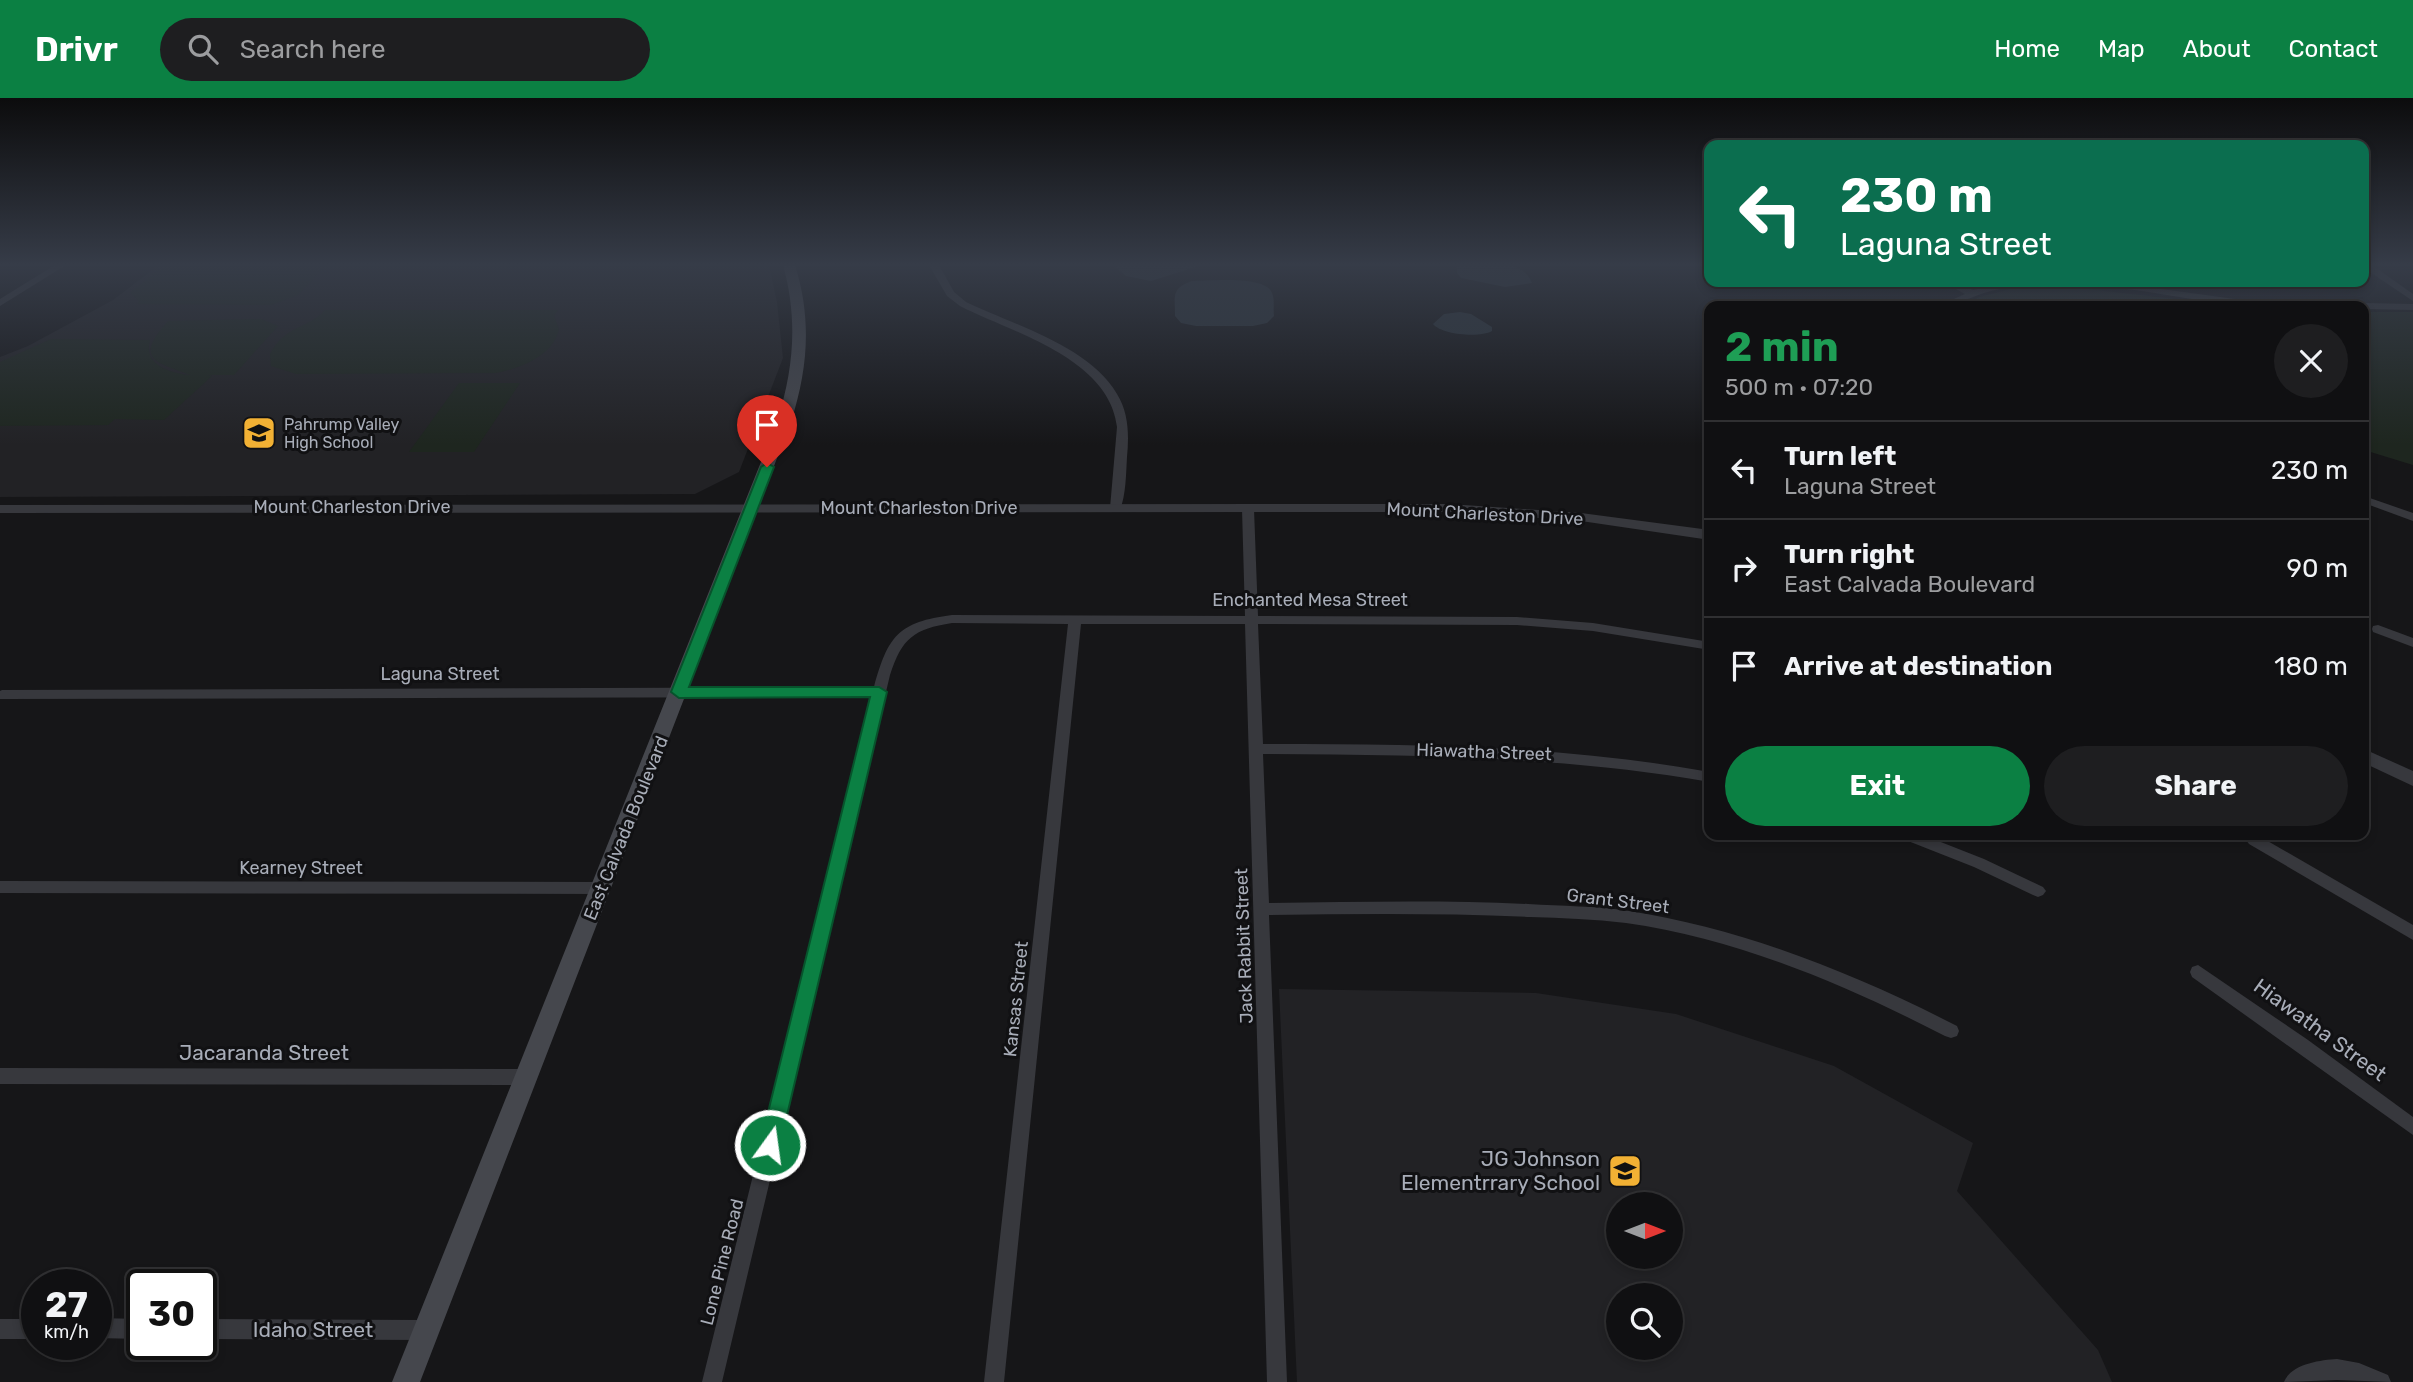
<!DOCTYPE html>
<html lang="en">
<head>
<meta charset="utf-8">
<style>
  body { margin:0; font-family:Rubik,sans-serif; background:#1e1e20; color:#f1f3f6; height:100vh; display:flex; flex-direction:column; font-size:26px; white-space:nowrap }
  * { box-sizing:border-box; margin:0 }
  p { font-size:23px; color:#9c9d9f }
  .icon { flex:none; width:38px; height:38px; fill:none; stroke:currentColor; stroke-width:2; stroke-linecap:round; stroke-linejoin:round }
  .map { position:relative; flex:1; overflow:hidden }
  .sheet { position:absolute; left:1704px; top:203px; width:665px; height:539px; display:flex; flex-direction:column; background:#101012; border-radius:14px; box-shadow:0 4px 10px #0003,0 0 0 2px #303032 }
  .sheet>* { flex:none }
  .guide { position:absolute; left:1704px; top:42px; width:665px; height:147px; border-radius:14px; box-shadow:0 4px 10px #0003,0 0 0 2px #303032; background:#0b6e4f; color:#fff; overflow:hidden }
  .needle { width:46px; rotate:90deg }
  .fabs { position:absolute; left:1606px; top:1094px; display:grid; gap:14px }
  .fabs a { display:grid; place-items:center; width:77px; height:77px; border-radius:50%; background:#101012; box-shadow:0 4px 10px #0003,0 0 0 2px #303032; font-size:35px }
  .speed { position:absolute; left:21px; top:1171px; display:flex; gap:14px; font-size:35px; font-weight:700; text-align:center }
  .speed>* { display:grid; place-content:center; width:91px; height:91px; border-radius:50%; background:#101012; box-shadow:0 4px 10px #0003,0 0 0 2px #303032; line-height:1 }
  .speed small { font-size:18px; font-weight:400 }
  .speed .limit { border:4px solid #111; border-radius:10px; background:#fff; color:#111 }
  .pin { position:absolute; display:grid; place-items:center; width:60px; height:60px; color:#fff; margin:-72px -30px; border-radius:50% 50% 50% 0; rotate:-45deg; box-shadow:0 0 7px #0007 }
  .pin .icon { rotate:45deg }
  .me { position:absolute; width:77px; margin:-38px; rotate:14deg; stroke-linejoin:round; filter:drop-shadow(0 0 5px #0008) }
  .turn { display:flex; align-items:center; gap:24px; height:147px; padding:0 21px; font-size:32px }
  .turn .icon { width:91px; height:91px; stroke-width:2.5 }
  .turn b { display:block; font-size:49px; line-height:60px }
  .round { display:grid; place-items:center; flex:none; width:74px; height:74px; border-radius:37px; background:#1e1e20 }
  .overview { display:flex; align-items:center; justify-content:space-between; height:119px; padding:0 21px }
  h1 { font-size:42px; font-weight:700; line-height:52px; color:#1e9e55 }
  .button { display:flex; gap:14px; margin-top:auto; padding:14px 21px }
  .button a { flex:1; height:80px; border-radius:42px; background:#0b8043; color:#fff; font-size:28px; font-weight:700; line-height:80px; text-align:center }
  .button a+a { background:#1e1e20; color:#f1f3f6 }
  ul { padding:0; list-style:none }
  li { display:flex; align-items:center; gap:21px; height:98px; padding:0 21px; border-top:2px solid #303032 }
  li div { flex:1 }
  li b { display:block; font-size:26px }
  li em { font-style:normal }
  header { display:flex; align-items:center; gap:42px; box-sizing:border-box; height:98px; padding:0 35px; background:#0b8043; color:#fff }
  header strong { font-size:33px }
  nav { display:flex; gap:38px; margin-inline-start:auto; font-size:24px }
  .search { width:490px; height:63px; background:#1e1e20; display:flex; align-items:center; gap:18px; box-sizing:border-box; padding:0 24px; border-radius:38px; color:#9c9d9f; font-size:26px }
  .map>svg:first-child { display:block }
  .built { fill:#222225; fill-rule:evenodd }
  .green { fill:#1e261f }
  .water { fill:#2c353c }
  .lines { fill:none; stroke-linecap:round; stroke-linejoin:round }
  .minor { fill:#37383d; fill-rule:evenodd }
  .tertiary { fill:#37383d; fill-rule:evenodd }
  .secondary { fill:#45474d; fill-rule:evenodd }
  .route { fill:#0b8043; stroke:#07532c; stroke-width:2 }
  .labels { text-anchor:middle; stroke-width:6; stroke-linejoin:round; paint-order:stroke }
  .far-poi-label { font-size:16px; fill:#a8adb8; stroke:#111113; text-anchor:start }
  .street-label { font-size:18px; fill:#a8adb8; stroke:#111113 }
  .near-street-label { font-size:21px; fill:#a8adb8; stroke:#111113 }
  .near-poi-label { font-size:21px; fill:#a8adb8; stroke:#111113; text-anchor:end }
</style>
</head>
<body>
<header>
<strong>Drivr</strong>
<div class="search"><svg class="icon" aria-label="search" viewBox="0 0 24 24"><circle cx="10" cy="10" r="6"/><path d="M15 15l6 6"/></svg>Search here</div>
<nav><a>Home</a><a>Map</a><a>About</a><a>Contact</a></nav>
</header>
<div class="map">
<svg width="2413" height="1284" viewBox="0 0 2413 1284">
  <rect width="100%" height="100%" fill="#161618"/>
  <g class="built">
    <polygon points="159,167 769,167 777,204 783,260 739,374 695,396 0,399 0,259 28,248 113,202"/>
    <path d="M1279 891 1536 895 1676 916 1834 968 1973 1045 1957 1093 2098 1252 2112 1284H1297ZM1671 1106V1158H1619V1106ZM1671 1197V1250H1619V1197Z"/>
  </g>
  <g class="green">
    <polygon points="164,167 327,167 298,197 271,207 138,206 139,203 130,195"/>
    <polygon points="2035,185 2236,208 1964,208 1979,199"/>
    <path d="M325 212H558L554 218 559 231C553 258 521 270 496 275L296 276 271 268 270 256C285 227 308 231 325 212Z"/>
    <polygon points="2364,214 2413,214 2413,367 2364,352"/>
    <path d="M261 221 278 228 234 277H208L212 278 164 322 115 321 108 327 0 328V264L51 241 150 242C143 267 170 275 190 277 158 264 132 263 168 223Z"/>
    <polygon points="459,285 520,285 474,354 409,354"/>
  </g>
  <g class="water">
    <polygon points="1113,167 1202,167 1151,183 1126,178"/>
    <path d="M1457 167C1479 167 1522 158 1532 185L1505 189 1461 180 1457 175Z"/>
    <path d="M1192 183C1208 183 1266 177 1272 195 1275 201 1273 211 1274 218L1267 225 1253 228H1196L1181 225 1175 218C1175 198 1171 190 1192 183Z"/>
    <path d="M1460 214 1471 216 1492 229V233C1480 240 1442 237 1433 226L1444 216Z"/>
  </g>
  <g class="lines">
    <g class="minor">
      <polygon points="55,167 66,167 0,208 0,201"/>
      <path d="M929 167H939L954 194 966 204C1014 227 1089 248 1117 296 1129 315 1129 338 1127 359 1126 376 1126 397 1120 412L1116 413 1110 410 1117 329C1109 260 1013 235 960 208L947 198Z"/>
      <polygon points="2364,167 2372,167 2413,196 2413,203 2364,170"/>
      <path d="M1943 184H1955L1973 192 2014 184H2110L2242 202 2283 205 2288 208C2213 212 2139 186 2064 186 2038 186 2010 187 1984 195 1968 200 1956 208 1938 208L1965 196Z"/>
      <polygon points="2364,205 2413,206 2413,212 2364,211 2364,208 2359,208"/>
      <polygon points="2364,398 2413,415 2413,423 2364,405"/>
      <path d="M1248 408 1254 411 1258 518 1517 519 1593 525 1710 544V552L1593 533 1517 527 1258 526 1263 646C1413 646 1561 647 1710 674V684C1562 658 1413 657 1263 656L1269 805C1355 804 1442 802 1528 806 1562 808 1596 808 1629 813 1744 831 1853 875 1957 928L1959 933 1957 938 1951 940 1945 938C1844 886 1738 841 1626 825 1594 821 1562 820 1530 819 1443 815 1356 816 1269 817L1287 1284H1267L1245 526H1081L1004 1284H984L1068 526 952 525C914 531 902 540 890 577L722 1284H702L871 599 0 601V593L2 592 874 589C888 538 898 524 952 517L1245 518 1242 411Z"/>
      <polygon points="2378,527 2413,540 2413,549 2373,534 2372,531 2373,528"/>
      <polygon points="1901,737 1923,737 1984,761 2043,789 2046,793 2043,797 2038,799 2033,797 1974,769 1903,741"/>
      <polygon points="2252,737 2259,738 2413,827 2413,842 2249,746 2246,742"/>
      <polygon points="0,783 603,784 608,786 611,790 608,794 603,796 0,795"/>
      <polygon points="2198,867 2308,942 2413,1019 2413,1037 2192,879 2190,874 2192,869"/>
      <polygon points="0,970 528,971 534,973 537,979 534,985 528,987 0,986"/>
      <polygon points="96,1220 142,1221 142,1241 96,1240"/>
      <rect x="0" y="1221" width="37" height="20"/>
      <polygon points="201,1221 424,1222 431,1225 434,1232 431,1239 424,1242 201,1241"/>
      <path d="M2337 1261 2359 1265 2388 1277 2391 1284 2337 1282 2284 1284C2291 1266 2320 1262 2337 1261Z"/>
    </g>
    <g class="tertiary">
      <polygon points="1449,406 1581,415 1710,432 1710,442 1581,423 1449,414 0,415 0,407"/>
      <polygon points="2364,651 2413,673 2413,688 2364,665"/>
    </g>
    <path class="secondary" d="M783 167H795C812 221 808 271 791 324L420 1284H392L777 324C794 270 798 221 783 167Z"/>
  </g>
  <linearGradient id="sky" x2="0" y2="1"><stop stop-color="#0c0c0d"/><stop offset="0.48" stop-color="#363c48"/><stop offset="1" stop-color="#363c48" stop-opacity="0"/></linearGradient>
  <rect width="2413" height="347" fill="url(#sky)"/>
  <polygon class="route" points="767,365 774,369 689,589 879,589 887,594 780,1047 777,1054 770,1057 763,1054 760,1047 870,599 679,600 671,594 761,369"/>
  <defs>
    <symbol id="school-square" viewBox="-11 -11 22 22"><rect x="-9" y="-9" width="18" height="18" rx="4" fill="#f2b134" stroke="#111113"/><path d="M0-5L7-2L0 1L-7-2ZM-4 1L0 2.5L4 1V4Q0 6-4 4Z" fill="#111"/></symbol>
  </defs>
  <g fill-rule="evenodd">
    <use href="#school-square" x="240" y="316" width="38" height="38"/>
    <use href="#school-square" x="1606" y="1054" width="38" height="38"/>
  </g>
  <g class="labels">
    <g class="far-poi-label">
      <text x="284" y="332">Pahrump Valley<tspan x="284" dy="18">High School</tspan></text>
    </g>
    <g class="street-label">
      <text x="352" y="415">Mount Charleston Drive</text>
      <text x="919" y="416">Mount Charleston Drive</text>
      <text transform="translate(1485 416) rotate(3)" y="6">Mount Charleston Drive</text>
      <text x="1310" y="508">Enchanted Mesa Street</text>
      <text x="440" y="582">Laguna Street</text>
      <text transform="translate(1484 654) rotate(2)" y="6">Hiawatha Street</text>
      <text transform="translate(626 730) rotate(-68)" y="6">East Calvada Boulevard</text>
      <text x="301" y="776">Kearney Street</text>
      <text transform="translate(1618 803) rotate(7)" y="6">Grant Street</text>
      <text transform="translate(1244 848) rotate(-92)" y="6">Jack Rabbit Street</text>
      <text transform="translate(1016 901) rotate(-84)" y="6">Kansas Street</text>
      <text transform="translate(722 1164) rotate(-76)" y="6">Lone Pine Road</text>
    </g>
    <g class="near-street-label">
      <text transform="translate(2320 932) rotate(36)" y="7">Hiawatha Street</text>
      <text x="264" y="962">Jacaranda Street</text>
      <text x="313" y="1239">Idaho Street</text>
    </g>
    <g class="near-poi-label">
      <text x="1600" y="1068">JG Johnson<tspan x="1600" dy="24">Elementrrary School</tspan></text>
    </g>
  </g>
</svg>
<div class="fabs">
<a><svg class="needle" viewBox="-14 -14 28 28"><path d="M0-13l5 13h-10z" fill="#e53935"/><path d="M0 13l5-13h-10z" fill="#9c9d9f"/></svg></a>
<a><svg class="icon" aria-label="search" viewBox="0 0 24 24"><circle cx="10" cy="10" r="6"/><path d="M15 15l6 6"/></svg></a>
</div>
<div class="speed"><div>27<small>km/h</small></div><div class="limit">30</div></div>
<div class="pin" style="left:767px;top:369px;background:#d93025"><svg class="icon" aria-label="arrive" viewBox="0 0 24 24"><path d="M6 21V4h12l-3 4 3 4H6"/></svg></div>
<svg class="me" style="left:770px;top:1047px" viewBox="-20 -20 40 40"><circle r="17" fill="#0b8043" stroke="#fff" stroke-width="3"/><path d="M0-11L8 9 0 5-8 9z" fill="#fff"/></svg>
<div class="guide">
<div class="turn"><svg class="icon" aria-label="left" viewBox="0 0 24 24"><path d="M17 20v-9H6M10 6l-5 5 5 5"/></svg><div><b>230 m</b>Laguna Street</div></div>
</div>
<section class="sheet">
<div class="overview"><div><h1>2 min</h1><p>500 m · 07:20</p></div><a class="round"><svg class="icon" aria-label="close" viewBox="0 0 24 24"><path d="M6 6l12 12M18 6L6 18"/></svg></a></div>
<ul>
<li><svg class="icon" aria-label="left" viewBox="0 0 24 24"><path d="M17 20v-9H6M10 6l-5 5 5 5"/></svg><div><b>Turn left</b><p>Laguna Street</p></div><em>230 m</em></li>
<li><svg class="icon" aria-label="right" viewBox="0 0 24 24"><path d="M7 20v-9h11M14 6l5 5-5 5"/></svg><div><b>Turn right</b><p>East Calvada Boulevard</p></div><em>90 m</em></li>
<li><svg class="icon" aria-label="arrive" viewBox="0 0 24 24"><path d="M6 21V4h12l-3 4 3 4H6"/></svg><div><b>Arrive at destination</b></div><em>180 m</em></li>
</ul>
<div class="button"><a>Exit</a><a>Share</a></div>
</section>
</div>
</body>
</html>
